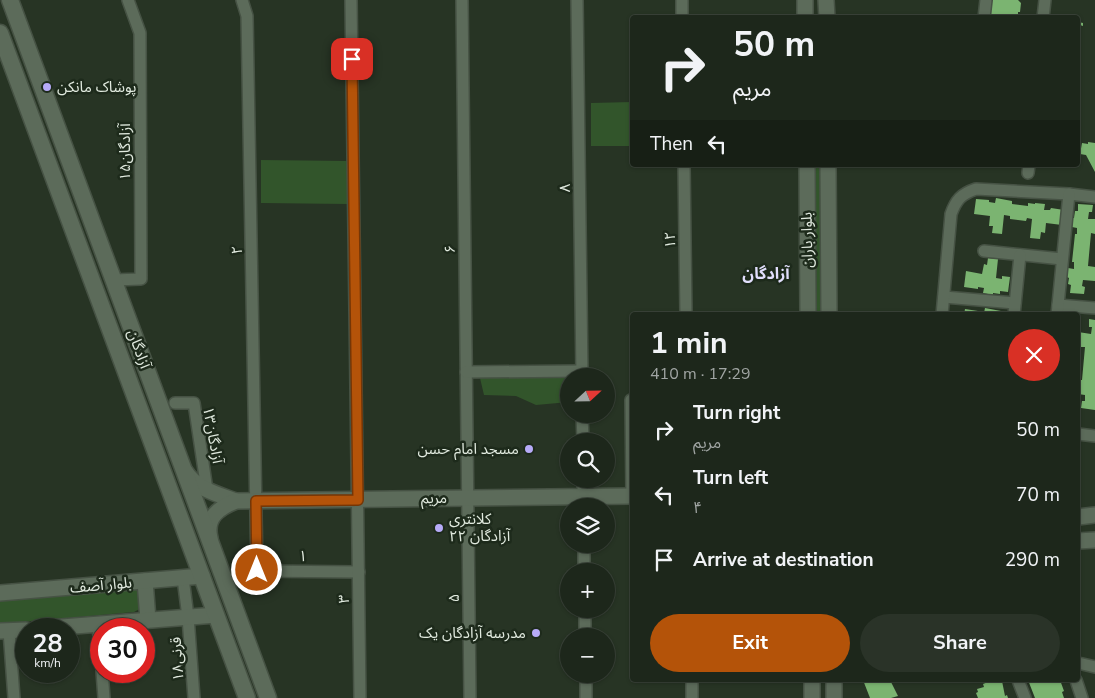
<!DOCTYPE html>
<html lang="en">
<head>
<meta charset="utf-8">
<style>
  body { margin:0; font-family:"Nunito Sans","Noto Sans Arabic",sans-serif; background:#2a3328; color:#f1f3f6; height:100vh; display:flex; flex-direction:column; font-size:19px; white-space:nowrap }
  * { box-sizing:border-box; margin:0 }
  p { font-size:16px; color:#a0a5a3 }
  .icon { flex:none; width:28px; height:28px; fill:none; stroke:currentColor; stroke-width:2; stroke-linecap:round; stroke-linejoin:round }
  .map { position:relative; flex:1; overflow:hidden }
  .side { position:absolute; left:630px; top:312px; width:450px; height:370px; display:flex; flex-direction:column; background:#1d271b; border-radius:5px; box-shadow:0 1px 4px #0004,0 0 0 1px #3b443a }
  .side>* { flex:none }
  .guide { position:absolute; left:630px; top:15px; width:450px; height:152px; border-radius:5px; box-shadow:0 1px 4px #0004,0 0 0 1px #3b443a; background:#1d271b; color:#f1f3f6; overflow:hidden }
  .needle { width:32px; rotate:68deg }
  .controls { position:absolute; left:560px; top:368px; display:grid; gap:10px }
  .controls a { display:grid; place-items:center; width:55px; height:55px; border-radius:50%; background:#1d271b; box-shadow:0 1px 4px #0004,0 0 0 1px #3b443a; font-size:25px }
  .speed { position:absolute; left:15px; top:618px; display:flex; gap:10px; font-size:25px; font-weight:700; text-align:center }
  .speed>* { display:grid; place-content:center; width:65px; height:65px; border-radius:50%; background:#1d271b; box-shadow:0 1px 4px #0004,0 0 0 1px #3b443a; line-height:1 }
  .speed small { font-size:12px; font-weight:400 }
  .speed .limit { border:8px solid #d22; background:#fff; color:#111 }
  .pin { position:absolute; display:grid; place-items:center; width:42px; height:42px; color:#fff; margin:-21px; border-radius:10px; box-shadow:0 2px 8px #0006 }
  .me { position:absolute; width:55px; margin:-28px; rotate:0deg; stroke-linejoin:round; filter:drop-shadow(0 0 4px #0008) }
  .turn { display:flex; align-items:center; gap:18px; height:105px; padding:0 20px; font-size:22px }
  .turn .icon { width:65px; height:65px; stroke-width:2.5 }
  .turn b { display:block; font-size:35px; line-height:42px }
  .then { display:flex; align-items:center; height:48px; padding:0 20px; background:#0003; gap:10px; font-size:19px }
  .round { display:grid; place-items:center; flex:none; width:52px; height:52px; border-radius:26px; background:#2a3328 }
  .summary { display:flex; align-items:center; justify-content:space-between; height:85px; padding:0 20px }
  h1 { font-size:30px; font-weight:700; line-height:38px }
  .primary-button { display:flex; gap:10px; margin-top:auto; padding:10px 20px }
  .primary-button a { flex:1; height:58px; border-radius:30px; background:#b45309; color:#fff; font-size:20px; font-weight:700; line-height:58px; text-align:center }
  .primary-button a+a { background:#2a3328; color:#f1f3f6 }
  ul { padding:0; list-style:none }
  li { display:flex; align-items:center; gap:15px; height:65px; padding:0 20px }
  li div { flex:1 }
  li b { display:block; font-size:19px }
  li em { font-style:normal }
  .map>svg:first-child { display:block }
  .green { fill:#32552b }
  .building { fill:#7bb471 }
  .lines { fill:none; stroke-linecap:round; stroke-linejoin:round }
  .minor-casing { stroke:#465244; stroke-width:14 }
  .tertiary-casing { stroke:#465244; stroke-width:18 }
  .secondary-casing { stroke:#465244; stroke-width:19 }
  .minor { stroke:#5c6b5a; stroke-width:11 }
  .tertiary { stroke:#5c6b5a; stroke-width:15 }
  .secondary { stroke:#5c6b5a; stroke-width:16 }
  .route-casing { stroke:#753606; stroke-width:12 }
  .route { stroke:#b45309; stroke-width:9 }
  .poi-dot { fill:#b7abf8; stroke:#1d2a1b; stroke-width:2 }
  .labels { text-anchor:middle; stroke-width:5; stroke-linejoin:round; paint-order:stroke }
  .poi-label { font-size:15px; fill:#e1eadf; stroke:#1d2a1b; text-anchor:start }
  .street-label { font-size:15px; fill:#e1eadf; stroke:#1d2a1b }
  .neighbourhood-label { font-size:16px; font-weight:bold; fill:#e2dffd; stroke:#1d2a1b }
</style>
</head>
<body>
<div class="map">
<svg width="1095" height="698" viewBox="0 0 1095 698">
  <rect width="100%" height="100%" fill="#273424"/>
  <g class="green">
    <polygon points="632,102 632,146 591,146 591,103"/>
    <polygon points="261,160 347,161 347,204 261,203"/>
    <polygon points="815,165 820,165 822,315 817,315"/>
    <polygon points="480,378 569,378 569,402 536,405 516,396 484,395"/>
    <polygon points="129,585 142,590 143,607 134,612 0,624 0,596"/>
  </g>
  <g class="building">
    <polygon points="991,0 1018,0 1021,3 1020,12 1018,12 1018,18 989,18"/>
    <polygon points="1078,22 1083,23 1083,26 1080,25 1079,32"/>
    <polygon points="1088,142 1095,143 1095,172 1086,155 1080,154 1082,143 1088,144"/>
    <polygon points="996,198 1012,201 1012,204 1028,206 1028,203 1035,204 1035,203 1045,204 1044,210 1050,210 1051,208 1064,210 1062,225 1046,223 1045,233 1041,232 1040,239 1030,238 1032,219 1027,218 1026,221 1010,219 1010,216 1004,215 1002,234 992,233 993,226 989,226 990,216 974,214 976,199 989,200 989,202 995,203"/>
    <polygon points="1078,204 1093,205 1092,212 1089,212 1088,219 1095,219 1095,234 1091,233 1088,266 1095,267 1095,281 1083,280 1082,286 1085,287 1084,294 1070,293 1071,285 1068,284 1069,278 1067,277 1068,268 1074,269 1074,262 1072,262 1075,234 1077,234 1077,228 1072,227 1073,218 1074,218 1075,211 1078,211"/>
    <polygon points="988,258 998,259 996,278 1002,279 1002,276 1010,277 1008,292 1000,291 1000,294 993,293 993,295 983,293 984,288 978,287 978,289 964,287 966,271 982,274 984,264 987,265"/>
    <polygon points="985,308 1001,311 1000,315 964,315 965,309 978,311 978,313 984,313"/>
    <polygon points="1089,319 1095,320 1095,410 1081,408 1082,401 1085,401 1085,395 1078,394 1078,380 1082,380 1085,347 1078,347 1078,332 1091,334 1092,327 1089,327"/>
    <polygon points="863,680 890,680 898,696 891,698 870,698"/>
    <polygon points="993,680 994,683 1002,681 1005,696 1007,695 1008,698 978,698 976,693 978,692 977,689 984,687 983,684"/>
    <polygon points="1028,680 1060,680 1064,691 1062,692 1064,698 1035,698"/>
  </g>
  <g class="lines">
    <defs>
      <g id="minor">
        <polyline points="242,0 247,16 257,571 359,572"/>
        <polyline points="351,0 360,698"/>
        <polyline points="462,0 470,698"/>
        <polyline points="577,0 582,376"/>
        <polyline points="682,0 682,18"/>
        <polyline points="984,18 986,0"/>
        <polyline points="1043,18 1045,0"/>
        <polyline points="684,165 686,315"/>
        <polyline points="1028,173 1029,165"/>
        <polyline points="984,251 1062,259"/>
        <polyline points="114,280 141,279 140,33 128,0"/>
        <polyline points="944,297 1015,303"/>
        <polyline points="1058,305 1095,308"/>
        <path d="M942 315 951 214C956 200 961 194 976 189L1069 194 1095 197"/>
        <polyline points="1014,315 1020,255"/>
        <polyline points="1057,315 1069,194"/>
        <polyline points="466,372 582,371"/>
        <polyline points="631,400 632,496"/>
        <polyline points="175,403 194,403 207,490"/>
        <polyline points="582,414 583,441"/>
        <polyline points="1078,434 1095,436"/>
        <polyline points="583,479 583,506"/>
        <polyline points="584,544 584,571"/>
        <polyline points="183,578 188,617 194,698"/>
        <polyline points="585,609 585,636"/>
        <polyline points="98,624 101,662"/>
        <polyline points="9,631 14,698"/>
        <polyline points="1078,663 1095,667"/>
        <polyline points="102,671 104,698"/>
        <polyline points="586,674 586,698"/>
        <polyline points="692,680 692,698"/>
        <polyline points="1018,680 1025,698"/>
        <polyline points="1076,680 1082,698"/>
      </g>
      <g id="tertiary">
        <polyline points="805,0 805,18"/>
        <polyline points="826,0 827,18"/>
        <polyline points="807,165 808,315"/>
        <polyline points="828,165 829,315"/>
        <path d="M185 471C196 489 217 494 236 501"/>
        <polyline points="1078,517 1095,515"/>
        <path d="M210 538C205 518 218 508 236 501L632 496"/>
        <polyline points="1078,541 1095,540"/>
        <polyline points="145,581 148,620"/>
        <polyline points="0,593 202,576"/>
        <polyline points="36,629 216,615"/>
        <polyline points="0,631 26,630"/>
        <polyline points="812,698 812,680"/>
        <polyline points="834,698 834,680"/>
      </g>
      <g id="secondary">
        <polyline points="10,0 268,698"/>
        <polyline points="0,33 247,698"/>
      </g>
    </defs>
    <use href="#minor" class="minor-casing"/>
    <use href="#tertiary" class="tertiary-casing"/>
    <use href="#secondary" class="secondary-casing"/>
    <use href="#minor" class="minor"/>
    <use href="#tertiary" class="tertiary"/>
    <use href="#secondary" class="secondary"/>
  </g>
  <g class="lines">
    <defs>
      <polyline id="route" points="257,570 256,501 358,500 352,59"/>
    </defs>
    <use href="#route" class="route-casing"/>
    <use href="#route" class="route"/>
  </g>
  <g class="poi-dot">
    <circle cx="47" cy="87" r="5"/>
    <circle cx="529" cy="449" r="5"/>
    <circle cx="439" cy="528" r="5"/>
    <circle cx="536" cy="633" r="5"/>
  </g>
  <g class="labels">
    <g class="poi-label">
      <text x="57" y="92">پوشاک مانکن</text>
      <text x="519" y="454" text-anchor="end">مسجد امام حسن</text>
      <text x="449" y="524">کلانتری<tspan x="449" dy="17">۲۲ آزادگان</tspan></text>
      <text x="526" y="638" text-anchor="end">مدرسه آزادگان یک</text>
    </g>
    <g class="street-label">
      <text transform="translate(125 152) rotate(-90)" y="5">آزادگان۱۵</text>
      <text transform="translate(565 188) rotate(-91)" y="5">۸</text>
      <text transform="translate(670 240) rotate(-91)" y="5">۱۲</text>
      <text transform="translate(807 240) rotate(-91)" y="5">بلوار باران</text>
      <text transform="translate(450 249) rotate(-91)" y="5">۶</text>
      <text transform="translate(237 250) rotate(-91)" y="5">۲</text>
      <text transform="translate(139 349) rotate(70)" y="5">آزادگان</text>
      <text transform="translate(213 435) rotate(80)" y="5">آزادگان۱۳</text>
      <text transform="translate(434 498) rotate(-1)" y="5">مریم</text>
      <text transform="translate(303 556) rotate(1)" y="5">۱</text>
      <text transform="translate(101 585) rotate(-5)" y="5">بلوار آصف</text>
      <text transform="translate(454 598) rotate(-91)" y="5">۵</text>
      <text transform="translate(344 599) rotate(-91)" y="5">۳</text>
      <text transform="translate(177 659) rotate(-94)" y="5">قرنی۱۸</text>
    </g>
    <g class="neighbourhood-label">
      <text x="766" y="279">آزادگان</text>
    </g>
  </g>
</svg>
<div class="controls">
<a><svg class="needle" viewBox="-14 -14 28 28"><path d="M0-13l5 13h-10z" fill="#e53935"/><path d="M0 13l5-13h-10z" fill="#a0a5a3"/></svg></a>
<a><svg class="icon" aria-label="search" viewBox="0 0 24 24"><circle cx="10" cy="10" r="6"/><path d="M15 15l6 6"/></svg></a>
<a><svg class="icon" aria-label="layers" viewBox="0 0 24 24"><path d="M12 4l9 5-9 5-9-5zM3 14l9 5 9-5"/></svg></a>
<a>+</a>
<a>−</a>
</div>
<div class="speed"><div>28<small>km/h</small></div><div class="limit">30</div></div>
<div class="pin" style="left:352px;top:59px;background:#d93025"><svg class="icon" aria-label="arrive" viewBox="0 0 24 24"><path d="M6 21V4h12l-3 4 3 4H6"/></svg></div>
<svg class="me" style="left:257px;top:570px" viewBox="-20 -20 40 40"><circle r="17" fill="#b45309" stroke="#fff" stroke-width="3"/><path d="M0-11L8 9 0 5-8 9z" fill="#fff"/></svg>
<div class="guide">
<div class="turn"><svg class="icon" aria-label="right" viewBox="0 0 24 24"><path d="M7 20v-9h11M14 6l5 5-5 5"/></svg><div><b>50 m</b>مریم</div></div>
<div class="then">Then<svg class="icon" aria-label="left" viewBox="0 0 24 24"><path d="M17 20v-9H6M10 6l-5 5 5 5"/></svg></div>
</div>
<section class="side">
<div class="summary"><div><h1>1 min</h1><p>410 m · 17:29</p></div><a class="round" style="background:#d93025;color:#fff"><svg class="icon" aria-label="close" viewBox="0 0 24 24"><path d="M6 6l12 12M18 6L6 18"/></svg></a></div>
<ul>
<li><svg class="icon" aria-label="right" viewBox="0 0 24 24"><path d="M7 20v-9h11M14 6l5 5-5 5"/></svg><div><b>Turn right</b><p>مریم</p></div><em>50 m</em></li>
<li><svg class="icon" aria-label="left" viewBox="0 0 24 24"><path d="M17 20v-9H6M10 6l-5 5 5 5"/></svg><div><b>Turn left</b><p>۴</p></div><em>70 m</em></li>
<li><svg class="icon" aria-label="arrive" viewBox="0 0 24 24"><path d="M6 21V4h12l-3 4 3 4H6"/></svg><div><b>Arrive at destination</b></div><em>290 m</em></li>
</ul>
<div class="primary-button"><a>Exit</a><a>Share</a></div>
</section>
</div>
</body>
</html>
